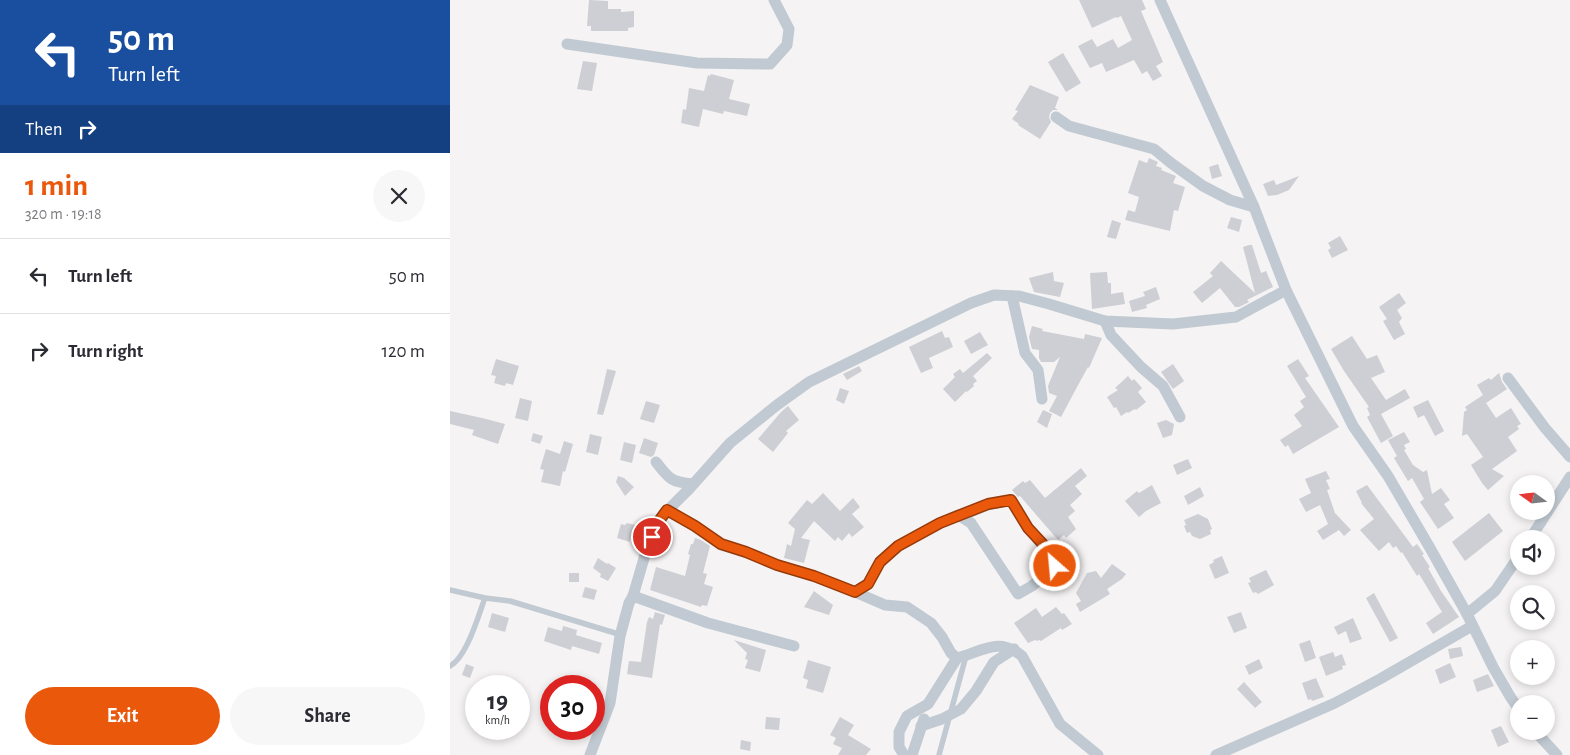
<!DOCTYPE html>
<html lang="en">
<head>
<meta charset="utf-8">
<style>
  body { margin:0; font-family:"Alegreya Sans",sans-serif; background:#f7f7f7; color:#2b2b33; height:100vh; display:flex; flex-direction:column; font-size:19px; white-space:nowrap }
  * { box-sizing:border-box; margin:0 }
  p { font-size:16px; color:#7c7c81 }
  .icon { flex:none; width:28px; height:28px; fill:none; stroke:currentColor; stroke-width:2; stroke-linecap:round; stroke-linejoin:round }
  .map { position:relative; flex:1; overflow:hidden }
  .panel { display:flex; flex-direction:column; background:#fff; width:450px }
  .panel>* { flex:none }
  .banner { background:#1a4fa0; color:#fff; overflow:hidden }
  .needle { width:32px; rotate:285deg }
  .controls { position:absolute; left:1060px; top:475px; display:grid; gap:10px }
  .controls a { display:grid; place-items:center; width:45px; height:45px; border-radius:50%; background:#fff; box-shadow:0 2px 8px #0003; font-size:25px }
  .speed { position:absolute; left:15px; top:675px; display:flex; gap:10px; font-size:25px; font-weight:700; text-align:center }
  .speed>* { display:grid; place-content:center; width:65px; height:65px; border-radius:50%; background:#fff; box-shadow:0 2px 8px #0003; line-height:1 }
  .speed small { font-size:12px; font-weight:400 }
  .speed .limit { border:8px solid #d22; background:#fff; color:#111 }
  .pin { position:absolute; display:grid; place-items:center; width:42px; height:42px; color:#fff; margin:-21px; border:2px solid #fff; border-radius:50%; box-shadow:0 1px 5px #0007 }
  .me { position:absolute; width:55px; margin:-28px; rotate:333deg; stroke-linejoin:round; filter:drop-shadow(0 0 4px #0008) }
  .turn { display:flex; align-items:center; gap:18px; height:105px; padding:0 25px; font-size:22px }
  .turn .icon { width:65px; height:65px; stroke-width:2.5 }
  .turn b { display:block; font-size:35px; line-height:42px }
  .then { display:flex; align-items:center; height:48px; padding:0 25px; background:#0003; gap:10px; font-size:19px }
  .round { display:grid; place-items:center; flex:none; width:52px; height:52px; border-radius:26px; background:#f7f7f7 }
  .headline { display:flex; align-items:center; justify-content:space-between; height:85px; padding:0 25px }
  h1 { font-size:30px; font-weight:700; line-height:38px; color:#ea580c }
  .cta { display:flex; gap:10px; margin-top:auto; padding:10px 25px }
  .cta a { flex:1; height:58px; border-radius:30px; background:#ea580c; color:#fff; font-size:20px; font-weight:700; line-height:58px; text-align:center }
  .cta a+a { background:#f7f7f7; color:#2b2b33 }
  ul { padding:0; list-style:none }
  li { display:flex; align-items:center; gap:15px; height:75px; padding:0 25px; border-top:1px solid #e1e1e2 }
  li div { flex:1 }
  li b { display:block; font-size:19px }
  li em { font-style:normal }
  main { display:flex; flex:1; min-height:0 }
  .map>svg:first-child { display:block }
  .building { fill:#cdcfd5 }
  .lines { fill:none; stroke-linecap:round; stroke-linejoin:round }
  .service { stroke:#c1cad2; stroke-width:5.5 }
  .minor { stroke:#c1cad2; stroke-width:11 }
  .route-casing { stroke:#983908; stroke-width:12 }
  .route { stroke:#ea580c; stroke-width:9 }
</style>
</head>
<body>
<main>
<section class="panel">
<div class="banner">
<div class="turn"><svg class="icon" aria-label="left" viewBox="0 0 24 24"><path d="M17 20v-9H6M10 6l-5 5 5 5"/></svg><div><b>50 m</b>Turn left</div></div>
<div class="then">Then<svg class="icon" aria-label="right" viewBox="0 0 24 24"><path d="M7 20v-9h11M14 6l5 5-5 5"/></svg></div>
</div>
<div class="headline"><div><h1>1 min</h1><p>320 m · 19:18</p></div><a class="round"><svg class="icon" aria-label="close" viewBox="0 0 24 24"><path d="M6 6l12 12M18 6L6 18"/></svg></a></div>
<ul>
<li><svg class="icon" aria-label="left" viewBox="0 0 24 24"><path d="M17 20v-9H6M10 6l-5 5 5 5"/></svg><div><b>Turn left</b></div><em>50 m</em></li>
<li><svg class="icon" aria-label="right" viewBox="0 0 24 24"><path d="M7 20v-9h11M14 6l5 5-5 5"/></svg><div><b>Turn right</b></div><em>120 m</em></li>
</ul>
<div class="cta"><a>Exit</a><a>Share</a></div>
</section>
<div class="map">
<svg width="1120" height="755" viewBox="0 0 1120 755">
  <rect width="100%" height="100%" fill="#f5f3f3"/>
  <g class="building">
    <polygon points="139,0 158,1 158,9 171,9 171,12 184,11 184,27 178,28 178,31 141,31 141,26 137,26"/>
    <polygon points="629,0 692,0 696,9 691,11 713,62 706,66 712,76 703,81 697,71 692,74 684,60 656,72 652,63 640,68 628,46 642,39 647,47 663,39 668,48 682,40 671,16 667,18 666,17 642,28"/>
    <polygon points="613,53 631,83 616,92 598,62"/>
    <polygon points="133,61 147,63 142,91 127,89"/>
    <polygon points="261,74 284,80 279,99 300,104 297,116 274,111 273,114 253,109 249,127 231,123 233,109 236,110 239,88 254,91 258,75 260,76"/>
    <polygon points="580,85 609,97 605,108 608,110 603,110 600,113 599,117 601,122 590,139 568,125 569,124 562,119 568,111 565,110"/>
    <polygon points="699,158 708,162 706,166 712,168 711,170 726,176 723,183 735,187 728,211 724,210 720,231 675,220 678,210 685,212 689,197 678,193 689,160 697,163"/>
    <polygon points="768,164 772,176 762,179 759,167"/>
    <polygon points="849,176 839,190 827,195 818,196 813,184 824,180 826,185"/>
    <polygon points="781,217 792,220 789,232 777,228"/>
    <polygon points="662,220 671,223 666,239 657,237"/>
    <polygon points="890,236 898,250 882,258 878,250 881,248 878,243"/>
    <polygon points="799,245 802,245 811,273 816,271 823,287 797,300 799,302 789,307 785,307 770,288 752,303 743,292 763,276 760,273 771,261 805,293 793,247"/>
    <polygon points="603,272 604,281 614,283 610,297 584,292 579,278"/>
    <polygon points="657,272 658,283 661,283 661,294 673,292 675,304 642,309 640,273"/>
    <polygon points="706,287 710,299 696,305 697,308 682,312 679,301 695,296 693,292"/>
    <polygon points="949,293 956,303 947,310 952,318 949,322 955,334 944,340 933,321 937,319 929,307"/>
    <polygon points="582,326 593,329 592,331 634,339 635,334 652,338 639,368 638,367 627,387 611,417 599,411 607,396 599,393 598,386 610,357 604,362 591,362 589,358 589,350 582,349 579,337"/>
    <polygon points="492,331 495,338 499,337 503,347 479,358 483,368 471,373 459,347"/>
    <polygon points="530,332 538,345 521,354 514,341"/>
    <polygon points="902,336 917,359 927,355 935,372 921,378 936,400 955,389 960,398 931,414 943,436 931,443 917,417 920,415 917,408 919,407 894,371 881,349"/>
    <polygon points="537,353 542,358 523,376 527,381 523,384 524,386 517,392 516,391 505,402 493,389 505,377 503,374 510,369 513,373"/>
    <polygon points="46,359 69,366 63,385 56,383 55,386 44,383 46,376 41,375"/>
    <polygon points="848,359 859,376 855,378 889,427 843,454 838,445 835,447 830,440 852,426 844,415 854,407 850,401 856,397 837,366"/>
    <polygon points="723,364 734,381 723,389 711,372"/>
    <polygon points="409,366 412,371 397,380 393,374"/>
    <polygon points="157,369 166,371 153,415 147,414"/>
    <polygon points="1049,373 1052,382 1057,389 1036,403 1046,418 1061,408 1071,424 1067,426 1069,429 1058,437 1067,451 1042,469 1054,476 1038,490 1032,483 1021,465 1033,457 1017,434 1012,436 1014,412 1017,410 1015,407 1033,395 1027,385 1039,378 1041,380"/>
    <polygon points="678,376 682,381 684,379 692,388 688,392 696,402 686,410 685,409 678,413 677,412 671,416 666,407 664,408 657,397 668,390 665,388"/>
    <polygon points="390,388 399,391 394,404 386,400"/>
    <polygon points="70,398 82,401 78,421 65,418"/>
    <polygon points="978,400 994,431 985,436 974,415 968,418 963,407"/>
    <polygon points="196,401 210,405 204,423 190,419"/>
    <polygon points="338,406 349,420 336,431 338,433 323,452 308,439 331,412"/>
    <polygon points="593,410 602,414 597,428 587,422"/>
    <polygon points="0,411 32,418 55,424 48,444 22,435 24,430 0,424"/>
    <polygon points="716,420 724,424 722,435 713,438 707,423"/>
    <polygon points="954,432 960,442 954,445 956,449 954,450 963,465 973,472 977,470 982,494 991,488 1000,500 994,504 1004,518 988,529 970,502 974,499 962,478 958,481 944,458 947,456 938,440"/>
    <polygon points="83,433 93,436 90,444 81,441"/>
    <polygon points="140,434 152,437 148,455 136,452"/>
    <polygon points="194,438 208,443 204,455 201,457 189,453"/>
    <polygon points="114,441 123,444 115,472 113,471 110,486 91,482 94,470 90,469 96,449 110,454"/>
    <polygon points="174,442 186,445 182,463 170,460"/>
    <polygon points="738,459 742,468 727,475 723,465"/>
    <polygon points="631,468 637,476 625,486 632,494 620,505 625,511 618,517 626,529 616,538 614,535 608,540 570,496 568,497 562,490 573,481 575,483 580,480 595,498"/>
    <polygon points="876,471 880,479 876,480 880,489 877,490 885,513 901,530 894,536 889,530 873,540 867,531 878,524 870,505 856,512 849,499 861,493 855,479"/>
    <polygon points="168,476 174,478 184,487 175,496 166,482"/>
    <polygon points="702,485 711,503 696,511 689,517 675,501 687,491 689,493"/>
    <polygon points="917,485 963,547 967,544 974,554 972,555 980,567 978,568 991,591 1009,617 983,634 976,623 992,612 969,574 967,576 952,552 951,553 946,546 943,548 939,542 929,551 910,530 924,519 911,503 912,503 906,491"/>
    <polygon points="750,487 754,496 738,505 734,496"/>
    <polygon points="373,493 390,511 403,498 410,507 402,514 414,527 402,537 399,533 392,541 388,537 385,541 364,521 351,538 360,540 354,563 334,558 337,544 341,546 345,529 338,523 357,500 362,504"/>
    <polygon points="1039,513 1053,531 1015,561 1002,542"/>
    <polygon points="748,514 758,519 762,529 760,530 761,534 750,539 742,536 740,532 737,533 734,526 736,525 734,520"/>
    <polygon points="177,523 197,528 193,539 181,536 180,542 167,538 171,524 175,525"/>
    <polygon points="245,538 251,540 260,546 253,573 257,574 254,584 263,587 257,606 252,605 251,607 200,590 206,567 235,576 240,555 238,554 241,544 243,544"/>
    <polygon points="772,556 779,573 765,579 759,565 764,562 763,560"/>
    <polygon points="148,558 157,564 158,563 166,568 158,581 150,577 151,574 143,568"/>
    <polygon points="662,564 676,574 672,579 657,589 660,594 630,612 626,604 631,601 626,593 637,573 646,571 651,578"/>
    <polygon points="816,570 824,585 808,594 806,592 803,593 798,583 801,582 799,578"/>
    <rect x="119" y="573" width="10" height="9"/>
    <polygon points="135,587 147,590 144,600 132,597"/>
    <polygon points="364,591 383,605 379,615 354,607"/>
    <polygon points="924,593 948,638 940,642 916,598"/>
    <polygon points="606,607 612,614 614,613 622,624 612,630 611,628 591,641 589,640 587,641 585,640 578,643 564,623 586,608 592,617"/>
    <polygon points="205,612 215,615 212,625 210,624 202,678 177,674 179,661 191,662 197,622 199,617 203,619"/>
    <polygon points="791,612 797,628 784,633 777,617"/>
    <polygon points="42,613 59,618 55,632 38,627"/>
    <polygon points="903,618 912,639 900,643 896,631 888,635 884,627"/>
    <polygon points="113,626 127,630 126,635 152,643 149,654 122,646 121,650 94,641 98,627 112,631"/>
    <polygon points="284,640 316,650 310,672 295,668 298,660 295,659 297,653"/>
    <polygon points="860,640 866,658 855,662 849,644"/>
    <polygon points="1011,647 1013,656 1000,659 998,649"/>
    <polygon points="883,652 885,657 892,654 896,665 892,666 893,669 876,676 869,657"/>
    <polygon points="809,659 813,668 799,675 795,666"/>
    <polygon points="358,660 381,667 373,693 356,688 358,680 353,678"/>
    <polygon points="1000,663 1006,677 990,684 985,670"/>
    <polygon points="16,664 24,667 20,678 12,675"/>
    <polygon points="1038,674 1044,686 1027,692 1023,680"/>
    <polygon points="122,675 133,678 131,686 119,686"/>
    <polygon points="866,678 874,697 862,701 861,699 858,700 852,683"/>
    <polygon points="794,682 812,702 805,708 787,689"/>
    <polygon points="316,717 330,718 329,730 315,729"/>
    <polygon points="390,717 404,725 398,735 421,749 416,755 388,755 392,748 383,744 386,738 380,735"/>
    <polygon points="1051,726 1059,742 1048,747 1041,730"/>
    <polygon points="291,740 301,742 300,751 290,749"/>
  </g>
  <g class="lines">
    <g class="service">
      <polyline points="0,590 35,598 60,601 165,633 170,636"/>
      <path d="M0 666C17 657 28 616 35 598"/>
      <polyline points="489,755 516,656"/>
    </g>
    <g class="minor">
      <polyline points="710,0 804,207 836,290 903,426 938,476 980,548 1017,614 1043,667 1061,698 1069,709"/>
      <polyline points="117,44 247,63 320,64 337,45 339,29 324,0"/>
      <polyline points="606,117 619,126 704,149 721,163 753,186 780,200 804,207"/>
      <polyline points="562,296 575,353 588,370 592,399"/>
      <polyline points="655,321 661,335 691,367 713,386 730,417"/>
      <polyline points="1058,378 1095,428 1120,457"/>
      <path d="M206 462C219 479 221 482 243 484"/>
      <path d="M217 511 245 526 271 545 296 552 327 565 364 576 405 592 435 605 457 607 481 623 492 637 501 653 507 658C532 652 548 636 572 656L610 724 648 755"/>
      <polyline points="1080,539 1120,477"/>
      <polyline points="405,592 418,584 430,562 448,546 490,523 508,515 510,516 521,523 568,594 582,586 605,566 603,555 578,528 561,500 538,505 510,516"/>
      <polyline points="183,596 258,623 344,646"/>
      <polyline points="1017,614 1045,591 1069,556"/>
      <polyline points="471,726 492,719 511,709 526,691 544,662 564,649"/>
      <polyline points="1085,731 1107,755"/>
      <polyline points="140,755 160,703 170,636 179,603 183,596 197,548 206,525 217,511 239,489 280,443 327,405 359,382 521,303 544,295 569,296 599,304 655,321 723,324 786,317 836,290"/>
      <polyline points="454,755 449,747 449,732 457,716 478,704 507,658"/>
      <polyline points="462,755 474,719"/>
      <polyline points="766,755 885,703 930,679 1022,626"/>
    </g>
  </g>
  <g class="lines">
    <defs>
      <polyline id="route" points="202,537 206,525 217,510 245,526 271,544 296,552 327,565 364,576 405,592 418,584 430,562 448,546 490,523 538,504 561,500 578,528 603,555 605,566"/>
    </defs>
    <use href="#route" class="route-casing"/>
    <use href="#route" class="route"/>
  </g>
</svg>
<div class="controls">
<a><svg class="needle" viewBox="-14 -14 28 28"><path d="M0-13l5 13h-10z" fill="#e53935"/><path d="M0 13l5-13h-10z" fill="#7c7c81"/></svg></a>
<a><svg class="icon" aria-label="sound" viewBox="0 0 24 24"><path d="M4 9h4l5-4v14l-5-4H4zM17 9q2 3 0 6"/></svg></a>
<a><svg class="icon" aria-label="search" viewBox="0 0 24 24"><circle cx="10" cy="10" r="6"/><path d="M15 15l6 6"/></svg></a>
<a>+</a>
<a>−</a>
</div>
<div class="speed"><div>19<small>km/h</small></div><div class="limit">30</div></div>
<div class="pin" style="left:202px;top:537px;background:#d93025"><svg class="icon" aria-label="arrive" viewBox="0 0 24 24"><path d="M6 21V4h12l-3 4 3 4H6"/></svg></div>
<svg class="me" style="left:605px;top:566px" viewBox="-20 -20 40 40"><circle r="17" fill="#ea580c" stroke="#fff" stroke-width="3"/><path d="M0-11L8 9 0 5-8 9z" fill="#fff"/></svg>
</div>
</main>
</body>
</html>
